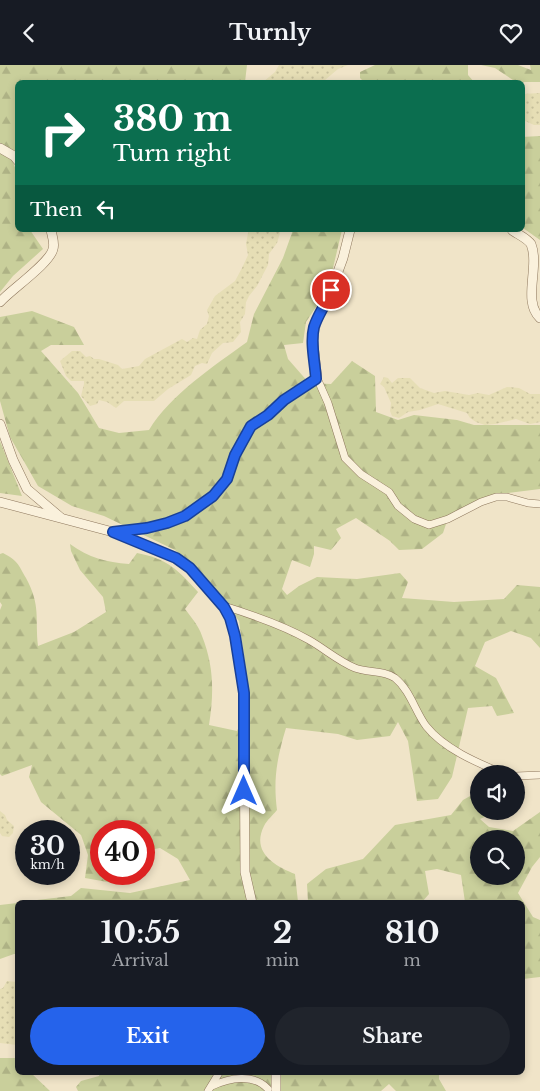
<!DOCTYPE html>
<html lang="en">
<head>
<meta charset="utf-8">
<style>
  body { margin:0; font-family:"Libre Baskerville",serif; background:#20242c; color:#f1f3f6; height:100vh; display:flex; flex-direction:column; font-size:19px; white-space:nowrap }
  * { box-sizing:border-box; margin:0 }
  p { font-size:16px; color:#9ea1a6 }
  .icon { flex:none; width:28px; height:28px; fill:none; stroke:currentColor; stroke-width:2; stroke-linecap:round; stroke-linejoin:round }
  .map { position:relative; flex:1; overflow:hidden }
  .side { position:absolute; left:15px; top:835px; width:510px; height:175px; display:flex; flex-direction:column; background:#171b24; border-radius:8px; box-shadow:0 2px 8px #0003 }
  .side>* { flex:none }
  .top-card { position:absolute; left:15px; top:15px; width:510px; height:152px; border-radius:8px; box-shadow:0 2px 8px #0003; background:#0b6e4f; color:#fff; overflow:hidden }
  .fabs { position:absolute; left:470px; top:700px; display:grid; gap:10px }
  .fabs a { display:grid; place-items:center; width:55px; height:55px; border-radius:50%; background:#171b24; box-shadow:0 2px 8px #0003; font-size:25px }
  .speed { position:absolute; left:15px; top:755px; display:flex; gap:10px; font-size:25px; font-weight:700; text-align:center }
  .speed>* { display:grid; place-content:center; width:65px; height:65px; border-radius:50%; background:#171b24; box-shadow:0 2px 8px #0003; line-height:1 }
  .speed small { font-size:12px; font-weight:400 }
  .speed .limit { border:8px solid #d22; background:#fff; color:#111 }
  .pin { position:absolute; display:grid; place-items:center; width:42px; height:42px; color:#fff; margin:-21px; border:2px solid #fff; border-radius:50%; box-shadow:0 1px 5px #0007 }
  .me { position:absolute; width:55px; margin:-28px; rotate:0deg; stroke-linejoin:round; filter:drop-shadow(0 0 4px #0008) }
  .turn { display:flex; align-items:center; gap:18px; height:105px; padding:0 15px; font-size:22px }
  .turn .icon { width:65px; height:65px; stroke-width:2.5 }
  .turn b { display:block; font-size:35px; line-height:42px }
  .then { display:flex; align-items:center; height:48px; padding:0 15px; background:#0003; gap:10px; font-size:19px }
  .eta { display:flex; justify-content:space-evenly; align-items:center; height:85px; text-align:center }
  .eta b { font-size:30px; font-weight:800; line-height:35px }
  .primary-button { display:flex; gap:10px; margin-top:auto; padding:10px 15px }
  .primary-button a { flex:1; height:58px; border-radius:30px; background:#2563eb; color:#fff; font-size:20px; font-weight:800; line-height:58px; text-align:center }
  .primary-button a+a { background:#20242c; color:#f1f3f6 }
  header { display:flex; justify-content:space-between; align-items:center; height:65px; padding:0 15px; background:#171b24; font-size:22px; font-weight:800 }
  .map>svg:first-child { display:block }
  .farmland { fill:url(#farmland-dots) }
  .forest { fill:url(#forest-firs); fill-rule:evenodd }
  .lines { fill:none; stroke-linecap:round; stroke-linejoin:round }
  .minor-casing { stroke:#8d765c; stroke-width:8 }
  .tertiary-casing { stroke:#8d765c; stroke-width:10 }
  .minor { stroke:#faf1dc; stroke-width:7 }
  .tertiary { stroke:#faf1dc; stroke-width:9 }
  .route-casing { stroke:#184099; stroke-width:12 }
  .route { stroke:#2563eb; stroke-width:9 }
</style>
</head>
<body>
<header><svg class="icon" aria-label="back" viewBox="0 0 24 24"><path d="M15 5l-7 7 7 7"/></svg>Turnly<svg class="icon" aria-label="heart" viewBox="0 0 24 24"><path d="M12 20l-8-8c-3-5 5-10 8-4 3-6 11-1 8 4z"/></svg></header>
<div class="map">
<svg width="540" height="1026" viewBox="0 0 540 1026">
  <defs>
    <pattern id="farmland-dots" width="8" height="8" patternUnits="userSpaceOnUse" patternTransform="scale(1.25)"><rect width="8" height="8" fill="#e6deb5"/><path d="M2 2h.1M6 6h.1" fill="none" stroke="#c6bf9b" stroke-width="1.8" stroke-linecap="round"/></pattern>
    <pattern id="forest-firs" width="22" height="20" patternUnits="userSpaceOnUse" patternTransform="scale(1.25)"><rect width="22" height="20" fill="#c9cf9b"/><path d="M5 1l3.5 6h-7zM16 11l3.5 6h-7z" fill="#aeb285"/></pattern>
  </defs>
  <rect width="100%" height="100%" fill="#f0e4c8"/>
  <g class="farmland">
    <polygon points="279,0 348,0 338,4 325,15 318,17 263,17 275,7"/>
    <polygon points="540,28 540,60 534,60 523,55 523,29"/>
    <polygon points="251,165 280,165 280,168 277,178 269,189 268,200 257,221 249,231 246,237 245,249 240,257 241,267 233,277 223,278 212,288 207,299 202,298 195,301 191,310 168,324 154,336 124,336 116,343 107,337 99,335 97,339 90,341 81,331 84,319 84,316 71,316 66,311 60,296 72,286 80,286 86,292 90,291 94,294 99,294 118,300 122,304 139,301 145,294 182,274 187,277 193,273 197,274 200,265 207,259 209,251 207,245 215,231 235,216 242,203 248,190 246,179 248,168"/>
    <polygon points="384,312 388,313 392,318 398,313 410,313 420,323 434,328 445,326 469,330 478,328 489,330 507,322 519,323 530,329 540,329 540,357 530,359 516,354 495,359 485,360 476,357 470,353 467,348 438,339 420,345 408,347 399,353 392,351 390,346 391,338 384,322 380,319"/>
    <polygon points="0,746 5,750 7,755 14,761 13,768 9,772 2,771 0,768"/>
    <polygon points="17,915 17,980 0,978 0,924 3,923 7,916 17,917"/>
  </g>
  <g class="forest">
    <polygon points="0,0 247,0 245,17 18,18 17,90 13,97 17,108 18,165 30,165 43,184 13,211 0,227"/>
    <polygon points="375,0 468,0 468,10 474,17 365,18 360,13 360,7"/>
    <polygon points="481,0 518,0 531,5 530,0 540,0 540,17 516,17 495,3"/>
    <polygon points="540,71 540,175 523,163 522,72"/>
    <path d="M293 165H342L328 224 306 257 303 278 284 280 288 294 309 318 331 319 352 296 375 311 376 347 398 355 414 350 457 355 474 360H540V424L492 430 449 450 443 468 422 484 399 485 390 476 356 453 336 464 341 473 331 485 314 481V489L310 502 292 495 282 524 287 530 299 521 317 512 357 514 400 508 408 517 402 533 454 537 504 534 517 520 540 522V583L531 573 511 566 485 577 475 601 496 613 514 648 497 651 492 641 468 643 452 712 438 734 417 736 408 676 398 657 390 671 357 675 338 669 286 663C277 693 273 714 277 745 273 750 267 755 264 761 251 787 274 801 295 809L298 837H20L71 831 81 823 130 828 190 815 178 794 160 783 144 786V766H101V809H121L113 818 85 813 88 790 81 770 41 737 29 712 32 700 2 711 0 709V545L2 540 0 537V489L3 488C18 496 18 499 26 513 41 541 35 553 38 581L74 567 106 547 103 532 80 505 71 486 70 479C89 493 106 497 129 499L137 488C168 494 177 504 198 527L185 544C191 552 199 561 202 571 214 601 214 628 209 660L237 666 248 641 245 598 239 556 210 517 175 485 104 451 72 441 38 421 10 372 0 336V252L32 246 74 262 84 280H51L41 286 78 328 99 363 119 368 149 365C171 329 214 301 247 277L254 249 283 193Z"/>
    <polygon points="0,376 22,431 0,428"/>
    <path d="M479 726V746H498L480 754 489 762 513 766 540 747V792L532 802 518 828 533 852 540 855V912L523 914 522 838 465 837 461 810 437 804 425 806 429 829 422 837H308L307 819 326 804 363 794 395 760 451 750 463 735ZM479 774H516V811H479Z"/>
    <polygon points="17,838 17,889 14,889 0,894 0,840"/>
    <polygon points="0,993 15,993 17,995 18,1008 31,1008 50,1026 0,1026"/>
    <polygon points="100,1008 439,1008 439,1014 446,1026 396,1026 389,1019 381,1026 78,1026 76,1022 81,1016 99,1011"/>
  </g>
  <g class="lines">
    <defs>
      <g id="minor">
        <polyline points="317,313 328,338 345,393 361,409 389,427 398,441 414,454 429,460 448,454 481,437 496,432 507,432 528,438 540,439"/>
        <path d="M224 541C253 550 283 560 309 575 325 584 338 596 355 603 368 608 384 605 395 613 410 625 415 646 426 661 444 684 478 698 504 709"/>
        <polyline points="516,711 540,710"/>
        <path d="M212 1021C229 1013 254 1008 268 1024"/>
        <polyline points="208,1026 219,1008"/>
      </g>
      <g id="tertiary">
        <polyline points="0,83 14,91 18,96"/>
        <path d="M512 165C517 169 527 173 531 179 540 202 522 236 540 253"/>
        <path d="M0 237C12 224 50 198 53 184 55 178 52 171 51 165"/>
        <polyline points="0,359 13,395 27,424 60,452"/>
        <polyline points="0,437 113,467 176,493 190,503 224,541 230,553 235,571 244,628 245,807 252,838"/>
        <polyline points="113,467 147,463 167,458 185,451 213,431 227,414 235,390 251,361 268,350 284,335 317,313 313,276 314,261 328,234 343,193 350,165"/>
        <polyline points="276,1026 276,1008"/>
      </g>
    </defs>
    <use href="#minor" class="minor-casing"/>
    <use href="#tertiary" class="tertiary-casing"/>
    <use href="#minor" class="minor"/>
    <use href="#tertiary" class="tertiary"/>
  </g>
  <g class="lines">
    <defs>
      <path id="route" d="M244 726V628L235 571 230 553 224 542 190 503 176 493 113 467 147 463 167 458 185 451 213 431 227 414 235 390 251 361 268 350 284 335 316 314C315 297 310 278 314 262 318 249 327 238 331 225"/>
    </defs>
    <use href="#route" class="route-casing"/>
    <use href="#route" class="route"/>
  </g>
</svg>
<div class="fabs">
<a><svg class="icon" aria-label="sound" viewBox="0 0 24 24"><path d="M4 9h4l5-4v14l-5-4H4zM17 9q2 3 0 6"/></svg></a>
<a><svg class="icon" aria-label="search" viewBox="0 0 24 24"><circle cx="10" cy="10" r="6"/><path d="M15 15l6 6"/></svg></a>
</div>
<div class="speed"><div>30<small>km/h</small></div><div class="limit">40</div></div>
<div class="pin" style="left:331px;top:225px;background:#d93025"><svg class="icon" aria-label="arrive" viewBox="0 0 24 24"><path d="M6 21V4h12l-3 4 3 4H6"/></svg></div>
<svg class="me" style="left:244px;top:726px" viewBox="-20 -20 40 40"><path d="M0-17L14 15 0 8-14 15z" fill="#2563eb" stroke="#fff" stroke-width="4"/></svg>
<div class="top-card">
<div class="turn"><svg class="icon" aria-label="right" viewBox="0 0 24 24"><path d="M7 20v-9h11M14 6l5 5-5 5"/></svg><div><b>380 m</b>Turn right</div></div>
<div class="then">Then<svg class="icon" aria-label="left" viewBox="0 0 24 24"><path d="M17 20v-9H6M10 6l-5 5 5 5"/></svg></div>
</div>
<section class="side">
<div class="eta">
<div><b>10:55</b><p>Arrival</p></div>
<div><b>2</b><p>min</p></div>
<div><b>810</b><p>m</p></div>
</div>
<div class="primary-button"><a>Exit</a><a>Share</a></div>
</section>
</div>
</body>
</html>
